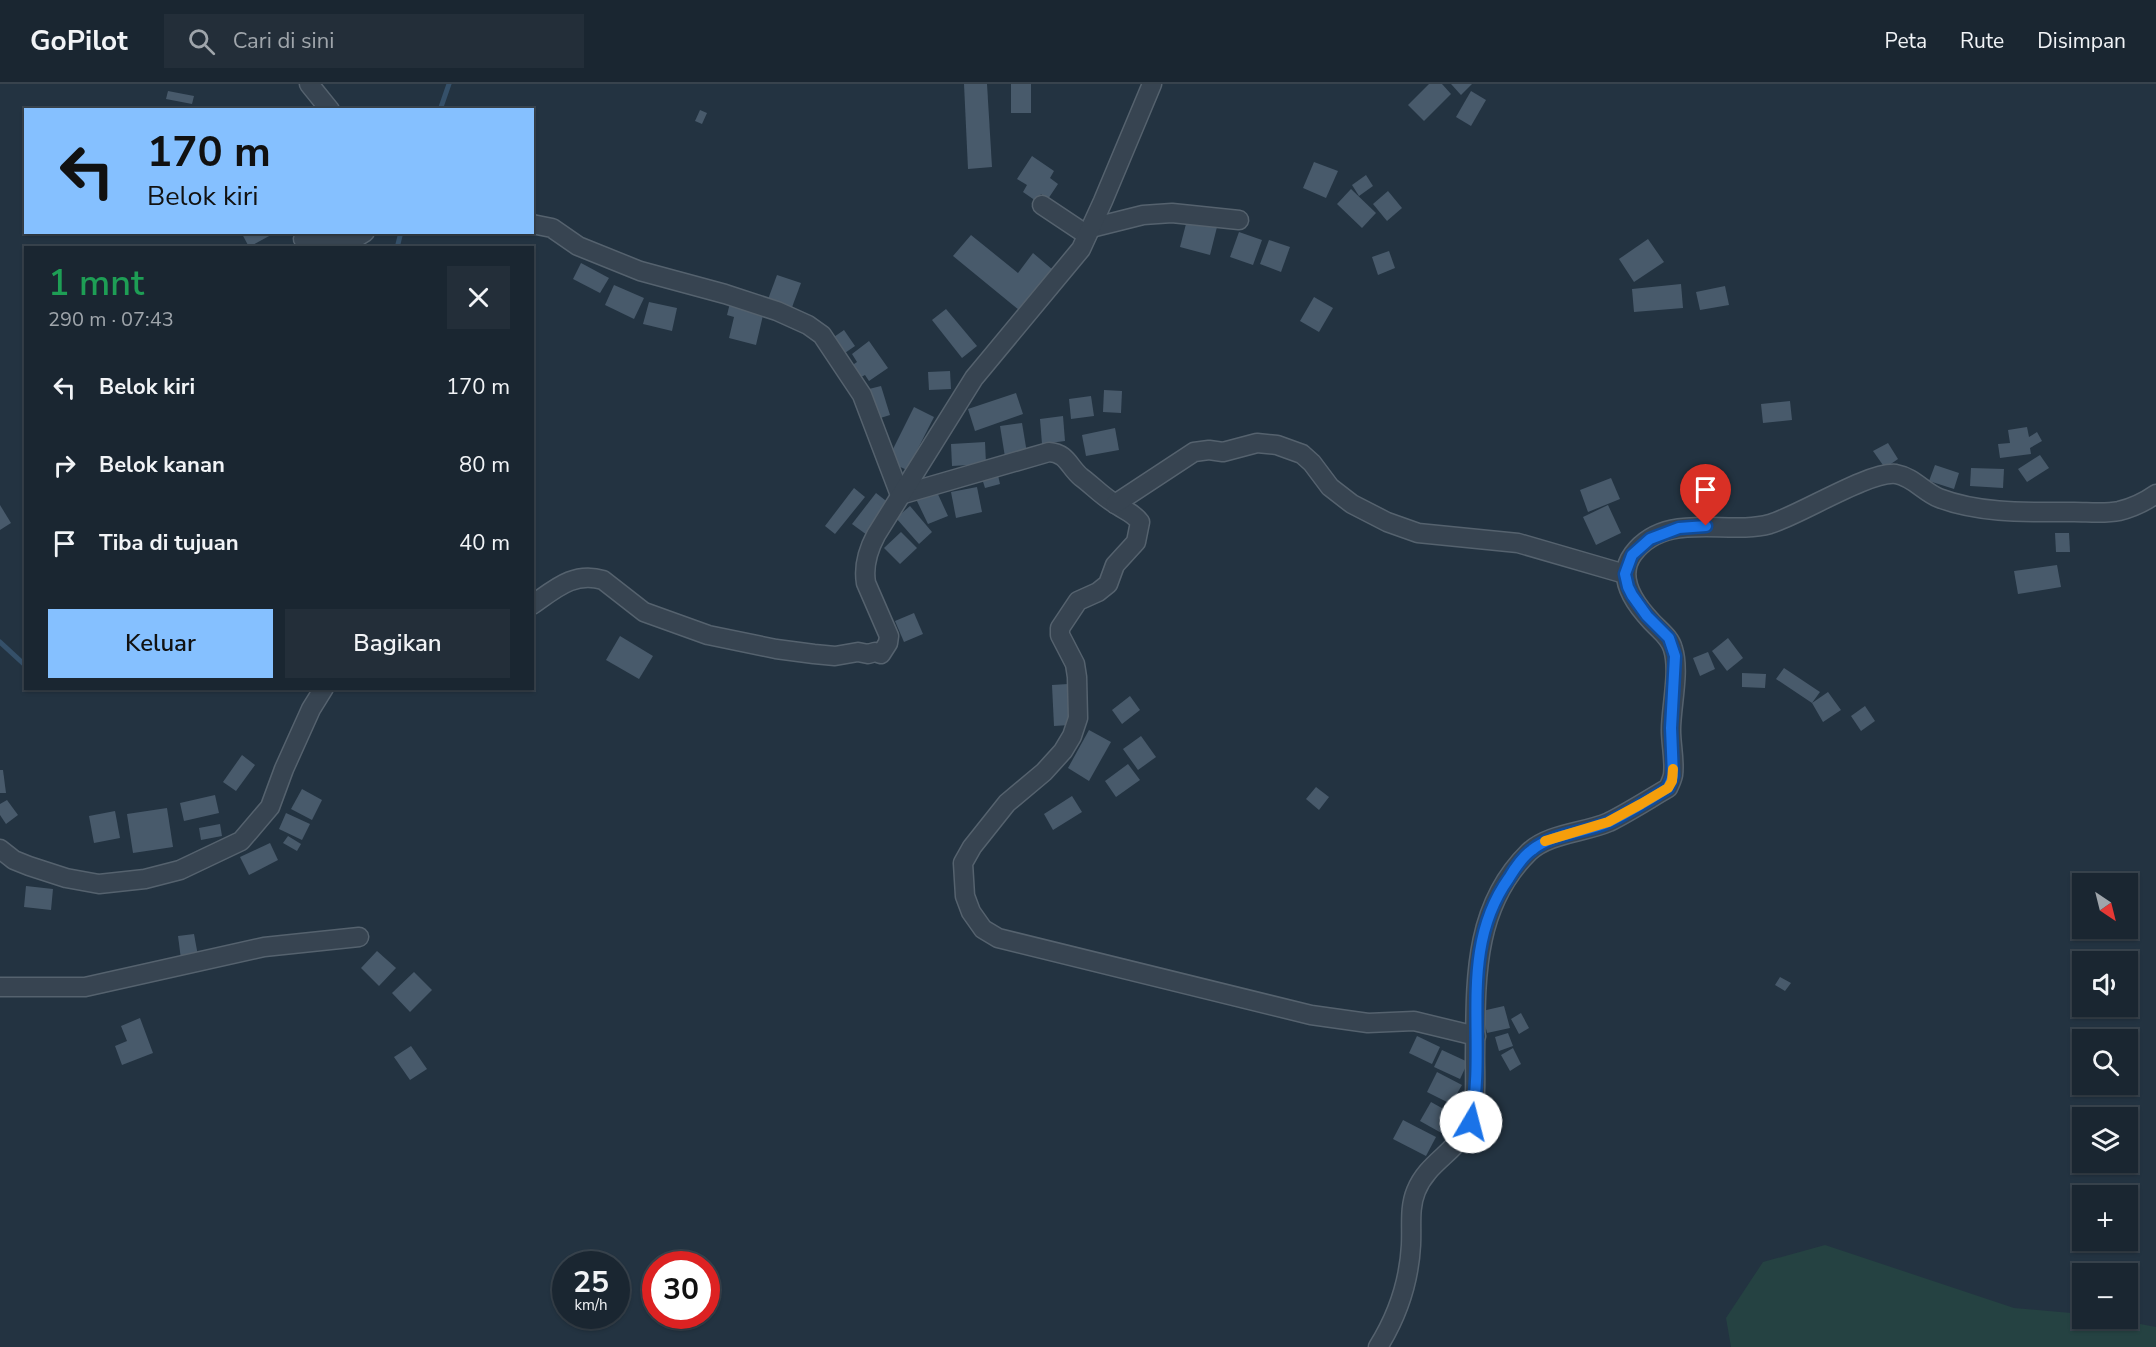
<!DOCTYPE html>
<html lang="id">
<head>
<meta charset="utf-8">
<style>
  body { margin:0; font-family:"Nunito Sans",sans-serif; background:#232e39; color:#f1f3f6; height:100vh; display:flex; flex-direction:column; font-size:22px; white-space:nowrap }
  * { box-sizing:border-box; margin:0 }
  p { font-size:20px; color:#9fa5ab }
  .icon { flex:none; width:33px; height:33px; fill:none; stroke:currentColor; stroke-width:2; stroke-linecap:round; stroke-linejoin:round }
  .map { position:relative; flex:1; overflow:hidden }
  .panel { position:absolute; left:24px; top:162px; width:510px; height:444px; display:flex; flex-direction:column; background:#1a2631; border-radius:0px; box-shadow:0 2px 4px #0004,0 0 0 2px #38434d }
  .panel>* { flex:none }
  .banner { position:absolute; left:24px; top:24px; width:510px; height:126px; border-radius:0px; box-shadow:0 2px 4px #0004,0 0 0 2px #38434d; background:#85c0ff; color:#111; overflow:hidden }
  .needle { width:39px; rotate:145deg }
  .tools { position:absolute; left:2072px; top:789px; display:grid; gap:12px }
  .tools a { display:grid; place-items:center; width:66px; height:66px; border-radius:0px; background:#1a2631; box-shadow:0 2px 4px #0004,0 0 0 2px #38434d; font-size:30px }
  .speed { position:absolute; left:552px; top:1167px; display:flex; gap:12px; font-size:30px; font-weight:700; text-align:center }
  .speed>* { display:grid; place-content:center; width:78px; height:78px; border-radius:50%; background:#1a2631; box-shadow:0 2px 4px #0004,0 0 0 2px #38434d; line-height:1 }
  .speed small { font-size:15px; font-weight:400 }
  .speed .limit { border:9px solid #d22; background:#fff; color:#111 }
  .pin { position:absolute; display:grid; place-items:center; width:51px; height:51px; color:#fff; margin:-62px -26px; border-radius:50% 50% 50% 0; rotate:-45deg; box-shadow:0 0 6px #0007 }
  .pin .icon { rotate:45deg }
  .me { position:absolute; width:66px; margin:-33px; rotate:8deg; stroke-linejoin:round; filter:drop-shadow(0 0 4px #0008) }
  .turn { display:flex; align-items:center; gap:21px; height:126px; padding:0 24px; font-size:27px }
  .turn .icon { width:78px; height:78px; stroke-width:2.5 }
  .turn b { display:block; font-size:42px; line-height:51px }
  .round { display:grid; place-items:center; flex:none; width:63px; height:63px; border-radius:0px; background:#232e39 }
  .headline { display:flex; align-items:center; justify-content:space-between; height:102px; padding:0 24px }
  h1 { font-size:36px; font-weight:600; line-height:45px; color:#1e9e55 }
  .action { display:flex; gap:12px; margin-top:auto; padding:12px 24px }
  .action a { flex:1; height:69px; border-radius:0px; background:#85c0ff; color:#111; font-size:24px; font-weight:600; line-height:69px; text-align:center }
  .action a+a { background:#232e39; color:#f1f3f6 }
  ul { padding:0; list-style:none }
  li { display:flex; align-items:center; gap:18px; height:78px; padding:0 24px }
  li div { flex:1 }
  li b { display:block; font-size:22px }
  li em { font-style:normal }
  header { display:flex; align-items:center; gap:36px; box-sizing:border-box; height:84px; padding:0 30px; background:#1a2631; border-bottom:2px solid #38434d }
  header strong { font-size:28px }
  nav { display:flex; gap:33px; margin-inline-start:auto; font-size:21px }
  .search { width:420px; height:54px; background:#232e39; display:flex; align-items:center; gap:15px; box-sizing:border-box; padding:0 21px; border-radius:0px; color:#9fa5ab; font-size:22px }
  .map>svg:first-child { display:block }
  .green { fill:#254242 }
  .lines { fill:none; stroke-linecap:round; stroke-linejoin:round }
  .stream { stroke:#355069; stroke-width:5 }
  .building { fill:#485a6b }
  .minor-casing { stroke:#55626e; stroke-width:21 }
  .minor { stroke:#374451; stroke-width:18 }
  .route-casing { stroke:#114b97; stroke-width:15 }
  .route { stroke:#1a73e8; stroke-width:10 }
  .slow { stroke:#f59e0b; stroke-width:10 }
</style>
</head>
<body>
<header>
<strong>GoPilot</strong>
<div class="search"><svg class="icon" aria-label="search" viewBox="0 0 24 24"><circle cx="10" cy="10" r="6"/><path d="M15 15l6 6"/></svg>Cari di sini</div>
<nav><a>Peta</a><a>Rute</a><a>Disimpan</a></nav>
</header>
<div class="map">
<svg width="2156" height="1263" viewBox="0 0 2156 1263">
  <rect width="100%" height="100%" fill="#233341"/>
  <polygon class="green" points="1825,1161 2014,1224 2082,1230 2082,1234 2114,1235 2156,1243 2156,1263 1731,1263 1726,1234 1763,1178"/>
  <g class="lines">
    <g class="stream">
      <polyline points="440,26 449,0"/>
      <polyline points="397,164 401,148"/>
      <polyline points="0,558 26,582"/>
    </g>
  </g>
  <g class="building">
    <polygon points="964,0 987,0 992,83 968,85"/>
    <rect x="1011" y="0" width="20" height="29"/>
    <polygon points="1429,0 1442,0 1451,10 1424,37 1408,21"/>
    <polygon points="1451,0 1472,0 1461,11"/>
    <polygon points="168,7 194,12 192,20 166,15"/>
    <polygon points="1471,7 1486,16 1471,42 1456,33"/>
    <polygon points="700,26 707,29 702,40 695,37"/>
    <polygon points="1032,72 1054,87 1050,94 1058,100 1048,115 1041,110 1036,117 1023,108 1027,101 1017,95"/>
    <polygon points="1314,78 1338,87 1326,114 1303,104"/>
    <polygon points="1366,91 1373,102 1359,112 1352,101"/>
    <polygon points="1351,105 1376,129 1362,144 1337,120"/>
    <polygon points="1388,107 1402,124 1387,137 1373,120"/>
    <polygon points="1187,136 1217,143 1210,171 1180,163"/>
    <polygon points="241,148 270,148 271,151 249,163"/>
    <polygon points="1239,148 1262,156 1253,181 1230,173"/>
    <polygon points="971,151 1018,189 1033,169 1053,186 1019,226 953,172"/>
    <polygon points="1648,155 1664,178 1634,198 1619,175"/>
    <polygon points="1269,156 1290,163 1281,188 1260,180"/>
    <polygon points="1389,167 1395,184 1378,191 1372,173"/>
    <polygon points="581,179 609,194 600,209 573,195"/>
    <polygon points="777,191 801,199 791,226 767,218"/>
    <polygon points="1681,200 1683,224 1634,228 1632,205"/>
    <polygon points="614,201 644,214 634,235 605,221"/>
    <polygon points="1725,202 1729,221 1700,226 1696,208"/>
    <polygon points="1314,213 1333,224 1319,248 1300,237"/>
    <polygon points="649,218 677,224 672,247 643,240"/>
    <polygon points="730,219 764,227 756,261 729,254 734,233 727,231"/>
    <polygon points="946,225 977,262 962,274 932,236"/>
    <polygon points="844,246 855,262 842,271 831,255"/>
    <polygon points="869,257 888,284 869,297 865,291 859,294 851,282 857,278 852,270"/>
    <polygon points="950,287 951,305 929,306 928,288"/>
    <polygon points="881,302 890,331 874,336 865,306"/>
    <polygon points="1104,306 1122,307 1121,329 1103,328"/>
    <polygon points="1016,309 1023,330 975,347 968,325"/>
    <polygon points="1091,312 1094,332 1071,335 1069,315"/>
    <polygon points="1790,317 1792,336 1763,339 1761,320"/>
    <polygon points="914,323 934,333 907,386 887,377"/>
    <polygon points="1063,332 1065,357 1042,360 1040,335"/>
    <polygon points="1022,339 1027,369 1005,373 1000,342"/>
    <polygon points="2027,343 2029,353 2037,348 2042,357 2030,364 2031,370 2000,374 1998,360 2010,359 2008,346"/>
    <polygon points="1115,344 1119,366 1086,372 1082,351"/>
    <polygon points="985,358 986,380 952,382 951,360"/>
    <polygon points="1888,359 1898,375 1885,384 1873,367"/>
    <polygon points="2040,371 2049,384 2027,398 2018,385"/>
    <polygon points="1935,381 1959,389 1954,405 1929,397"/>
    <polygon points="1971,384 2004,385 2003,404 1970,402"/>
    <polygon points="997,387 1000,400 985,404 981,391"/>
    <polygon points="1611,394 1620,415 1588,428 1580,406"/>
    <polygon points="977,403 982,428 956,434 951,408"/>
    <polygon points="854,404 865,413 835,450 825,442"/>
    <polygon points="936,406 948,432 928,440 916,415"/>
    <polygon points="876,409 890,420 867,451 852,440"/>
    <polygon points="0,421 11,439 0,446"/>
    <polygon points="1608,421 1621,449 1596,461 1583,433"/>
    <polygon points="910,422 932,448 919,460 896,434"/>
    <polygon points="901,448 917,464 900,480 884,464"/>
    <polygon points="2055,449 2069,449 2070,468 2056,468"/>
    <polygon points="2057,481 2061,503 2018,510 2014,487"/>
    <polygon points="914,529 923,550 904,558 895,537"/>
    <polygon points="620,552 653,572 639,595 606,576"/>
    <polygon points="1728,554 1743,574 1727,587 1712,567"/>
    <polygon points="1708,568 1715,585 1700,592 1693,574"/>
    <polygon points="1784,584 1820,608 1812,619 1828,608 1841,626 1823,638 1812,619 1776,595"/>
    <polygon points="1742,589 1766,590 1765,604 1742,603"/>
    <polygon points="1068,600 1070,641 1054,642 1052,601"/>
    <polygon points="1130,612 1140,626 1122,640 1112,626"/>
    <polygon points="1865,622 1875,637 1861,647 1851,632"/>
    <polygon points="1089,646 1111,658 1089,697 1068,684"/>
    <polygon points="1141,652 1156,673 1138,686 1123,665"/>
    <polygon points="242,671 255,681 236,707 223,698"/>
    <polygon points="1128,680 1140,696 1116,713 1105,697"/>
    <polygon points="0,686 3,686 6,709 0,709"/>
    <polygon points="1316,703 1329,713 1319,726 1306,715"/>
    <polygon points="302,705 322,716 312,736 291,725"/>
    <polygon points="215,711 219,729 184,737 180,719"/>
    <polygon points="1072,712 1082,728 1053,746 1044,730"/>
    <polygon points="7,716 18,731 6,740 0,731 0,720"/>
    <polygon points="167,724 173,763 133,769 127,730"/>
    <polygon points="115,727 120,754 94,759 89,732"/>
    <polygon points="286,729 310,740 302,756 279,745"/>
    <polygon points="220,740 222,752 201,756 199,744"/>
    <polygon points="288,752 301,760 297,767 283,759"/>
    <polygon points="270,759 278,776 249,791 240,773"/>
    <polygon points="26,802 53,805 51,826 24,823"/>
    <polygon points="194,850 198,872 181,875 178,852"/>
    <polygon points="377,867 396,884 379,902 361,884"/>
    <polygon points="414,888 432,906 410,928 392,909"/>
    <polygon points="1780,893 1791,899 1785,907 1775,901"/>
    <polygon points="1504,922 1510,944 1487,949 1482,927"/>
    <polygon points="1521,929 1529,944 1519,950 1511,935"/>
    <polygon points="140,934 153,969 122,981 115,962 127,957 121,942"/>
    <polygon points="1508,949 1513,962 1499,967 1495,953"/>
    <polygon points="1417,952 1440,963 1432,980 1409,969"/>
    <polygon points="411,962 427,985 410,996 394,973"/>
    <polygon points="1513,964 1521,980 1510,987 1501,971"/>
    <polygon points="1442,966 1468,978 1460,995 1434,983"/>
    <polygon points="1437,988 1462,1001 1451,1020 1427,1008"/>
    <polygon points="1431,1018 1456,1032 1445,1051 1420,1037"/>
    <polygon points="1403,1036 1436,1053 1426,1072 1393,1055"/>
  </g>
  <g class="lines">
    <defs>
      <g id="minor">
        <polyline points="309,0 330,26"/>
        <polyline points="1042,121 1087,151"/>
        <path d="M532 140 552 144 578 162 640 187 725 210 777 227 808 241 822 251 862 311 900 411 1049 368C1067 369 1069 383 1081 393 1092 401 1102 412 1114 419 1123 426 1133 428 1140 438L1136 458 1115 481 1108 500 1098 508 1078 517 1060 544V551L1075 580 1077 593 1078 634 1072 652 1063 667 1044 688 1007 719 972 763 963 779 965 812 971 828 983 845 998 854 1311 931 1368 939 1414 937 1476 952"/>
        <polyline points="1091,144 1143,131 1172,129 1239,136"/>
        <polyline points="303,155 349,158 365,148"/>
        <polyline points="1115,420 1194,368 1209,366 1223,368 1257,359 1277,361 1302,370 1312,379 1330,403 1352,420 1387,438 1418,449 1518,459 1625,490"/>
        <path d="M532 521C555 505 574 487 603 496L644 528 708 551 776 565 814 570 835 572 858 568 868 570 875 568 881 570 888 559 889 552 866 499C863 481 868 466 876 451L974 294 1081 165 1103 117 1152 0"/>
        <polyline points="0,765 14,776 29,782 66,794 99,800 145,795 180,786 241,757 270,723 284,685 311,625 324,604"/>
        <polyline points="0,903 85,903 264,863 359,853"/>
        <path d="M1378 1263C1398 1231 1409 1199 1411 1161 1412 1142 1409 1124 1416 1107 1430 1072 1468 1066 1474 1023 1476 1006 1475 989 1475 973 1476 899 1472 824 1529 768 1549 749 1584 749 1609 738 1629 728 1649 715 1668 704 1670 700 1672 696 1673 691 1675 677 1671 661 1671 646 1671 623 1680 587 1673 565 1670 553 1659 546 1651 537 1634 519 1616 493 1633 470 1666 426 1726 452 1770 440 1800 431 1869 387 1896 390 1913 393 1924 408 1939 414 1981 430 2029 428 2074 428 2088 428 2105 430 2119 427 2131 424 2146 417 2156 410"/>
      </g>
    </defs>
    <use href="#minor" class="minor-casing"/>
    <use href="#minor" class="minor"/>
  </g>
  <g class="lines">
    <defs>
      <path id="route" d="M1471 1038C1488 956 1456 868 1509 794 1515 784 1522 773 1532 766 1553 749 1584 749 1609 738 1629 728 1649 716 1668 704L1673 692 1671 644 1675 572 1669 554 1647 532 1632 511 1628 503 1625 490 1632 471 1650 455 1679 444 1706 442"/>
    </defs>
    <use href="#route" class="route-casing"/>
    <use href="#route" class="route"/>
    <polyline class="slow" points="1545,757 1608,738 1641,720 1668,704 1672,697 1673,685"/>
  </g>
</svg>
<div class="tools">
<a><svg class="needle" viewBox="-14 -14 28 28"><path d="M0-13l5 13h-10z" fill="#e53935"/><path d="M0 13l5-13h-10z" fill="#9fa5ab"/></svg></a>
<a><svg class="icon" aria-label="sound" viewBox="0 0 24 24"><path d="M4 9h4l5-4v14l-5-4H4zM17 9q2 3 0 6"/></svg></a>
<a><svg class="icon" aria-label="search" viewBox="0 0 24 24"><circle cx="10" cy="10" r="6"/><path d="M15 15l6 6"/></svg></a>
<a><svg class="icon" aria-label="layers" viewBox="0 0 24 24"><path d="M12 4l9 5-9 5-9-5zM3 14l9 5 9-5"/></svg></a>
<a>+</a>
<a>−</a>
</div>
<div class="speed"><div>25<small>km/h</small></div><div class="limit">30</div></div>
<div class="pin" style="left:1706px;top:442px;background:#d93025"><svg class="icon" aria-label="arrive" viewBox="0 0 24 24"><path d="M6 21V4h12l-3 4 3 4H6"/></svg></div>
<svg class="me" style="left:1471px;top:1038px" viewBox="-20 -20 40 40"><circle r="19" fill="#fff"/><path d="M0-13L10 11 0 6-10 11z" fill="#1a73e8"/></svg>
<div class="banner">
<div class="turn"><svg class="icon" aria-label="left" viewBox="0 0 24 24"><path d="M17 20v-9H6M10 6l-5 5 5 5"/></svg><div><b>170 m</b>Belok kiri</div></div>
</div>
<section class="panel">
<div class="headline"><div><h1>1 mnt</h1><p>290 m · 07:43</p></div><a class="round"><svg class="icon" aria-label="close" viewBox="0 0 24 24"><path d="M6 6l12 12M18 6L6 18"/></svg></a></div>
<ul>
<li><svg class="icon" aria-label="left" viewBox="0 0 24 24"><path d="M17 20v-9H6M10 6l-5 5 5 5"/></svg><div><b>Belok kiri</b></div><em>170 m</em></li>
<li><svg class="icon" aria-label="right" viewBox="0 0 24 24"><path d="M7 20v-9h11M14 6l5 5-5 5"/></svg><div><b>Belok kanan</b></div><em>80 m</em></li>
<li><svg class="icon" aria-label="arrive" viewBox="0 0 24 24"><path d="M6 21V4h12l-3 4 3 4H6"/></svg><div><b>Tiba di tujuan</b></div><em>40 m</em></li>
</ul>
<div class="action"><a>Keluar</a><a>Bagikan</a></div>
</section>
</div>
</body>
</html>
